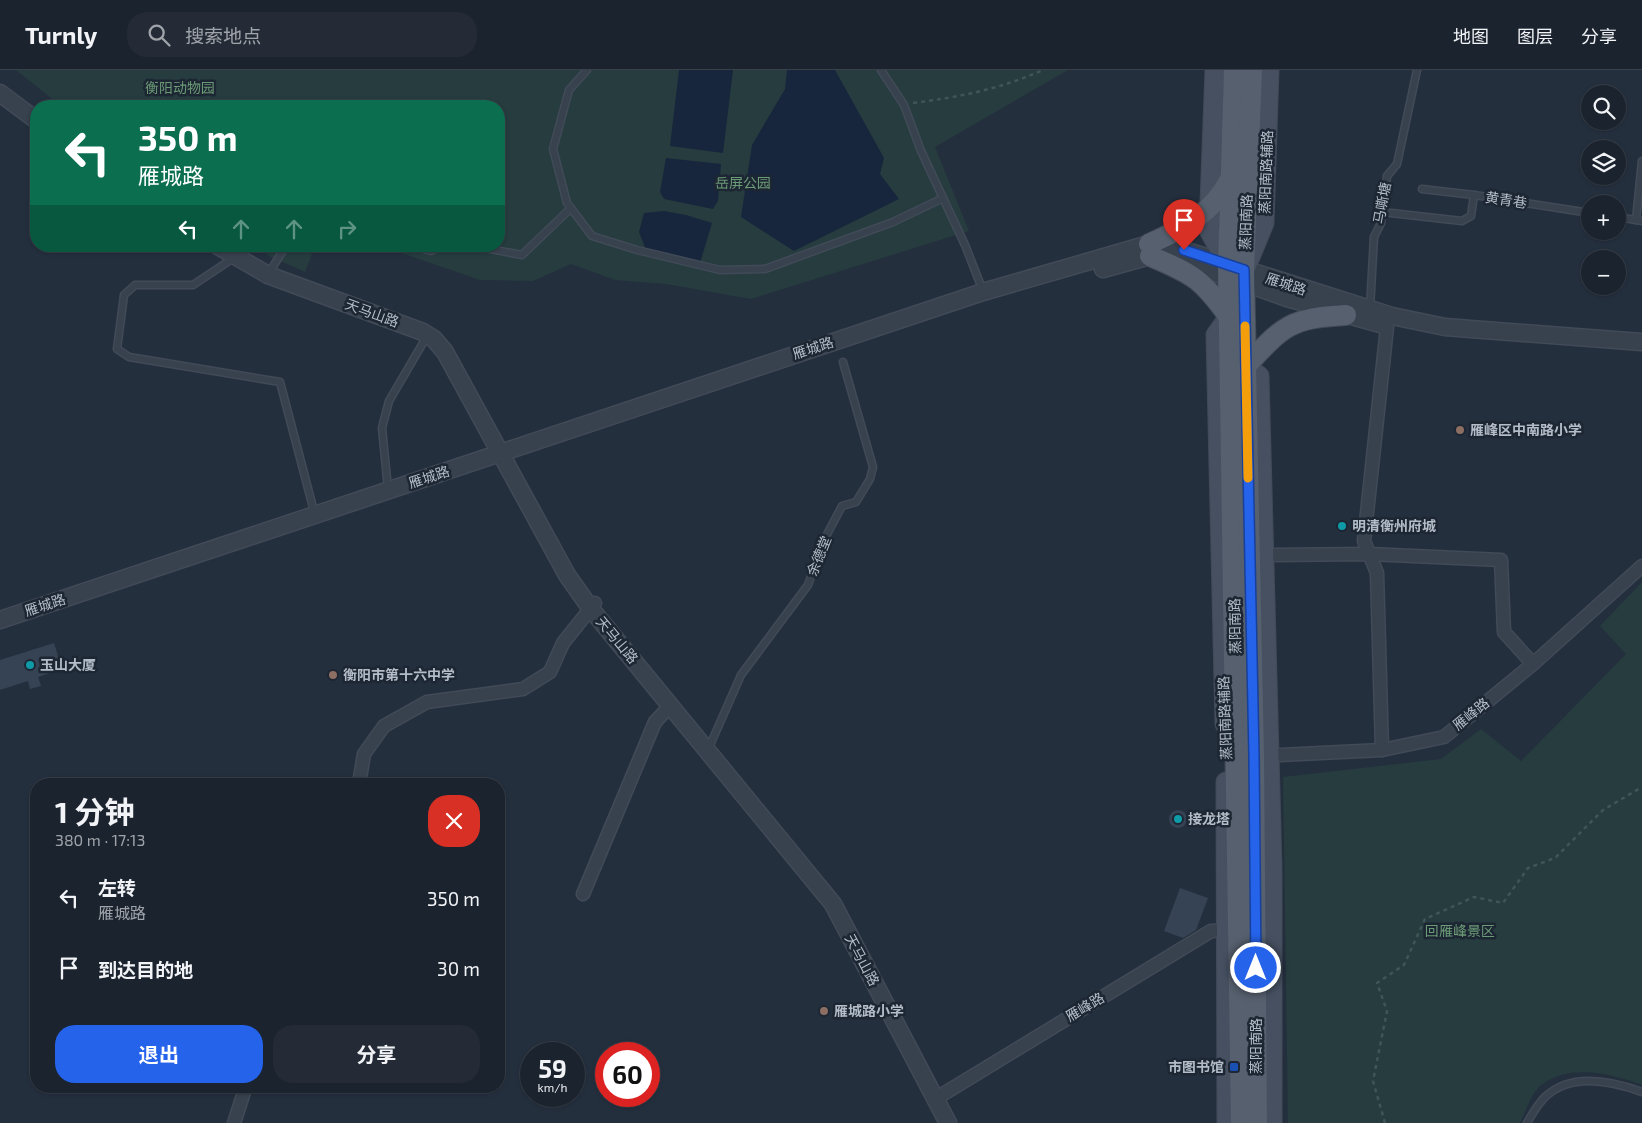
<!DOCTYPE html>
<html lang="zh">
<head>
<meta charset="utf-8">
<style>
  body { margin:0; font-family:"Exo 2","Noto Sans SC",sans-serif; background:#242b36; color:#f1f3f6; height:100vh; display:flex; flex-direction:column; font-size:19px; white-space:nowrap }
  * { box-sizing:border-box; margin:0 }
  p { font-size:16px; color:#a0a4aa }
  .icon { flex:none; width:28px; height:28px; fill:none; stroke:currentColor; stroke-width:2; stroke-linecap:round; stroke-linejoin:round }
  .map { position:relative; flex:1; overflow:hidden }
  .details { position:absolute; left:30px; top:708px; width:475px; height:315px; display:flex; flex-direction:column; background:#1b232e; border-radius:20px; box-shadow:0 1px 4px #0004,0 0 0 1px #39404a }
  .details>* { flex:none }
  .guide { position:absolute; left:30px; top:30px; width:475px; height:152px; border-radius:20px; box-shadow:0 1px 4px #0004,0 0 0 1px #39404a; background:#0b6e4f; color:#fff; overflow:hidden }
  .controls { position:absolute; left:1581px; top:15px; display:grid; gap:10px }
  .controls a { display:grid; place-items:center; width:45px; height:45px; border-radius:50%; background:#1b232e; box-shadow:0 1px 4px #0004,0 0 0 1px #39404a; font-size:25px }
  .speed { position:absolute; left:520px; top:972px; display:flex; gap:10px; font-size:25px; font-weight:700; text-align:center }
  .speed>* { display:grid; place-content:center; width:65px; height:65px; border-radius:50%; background:#1b232e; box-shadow:0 1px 4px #0004,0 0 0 1px #39404a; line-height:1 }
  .speed small { font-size:12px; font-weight:400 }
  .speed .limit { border:8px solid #d22; background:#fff; color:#111 }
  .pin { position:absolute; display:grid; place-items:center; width:42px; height:42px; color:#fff; margin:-51px -21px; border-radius:50% 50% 50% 0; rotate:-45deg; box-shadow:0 0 5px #0007 }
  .pin .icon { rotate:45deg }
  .me { position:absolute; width:55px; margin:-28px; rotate:0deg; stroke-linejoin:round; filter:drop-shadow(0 0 4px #0008) }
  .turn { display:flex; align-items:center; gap:18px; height:105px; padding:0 25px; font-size:22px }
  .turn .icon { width:65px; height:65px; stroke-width:2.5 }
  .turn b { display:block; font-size:35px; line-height:42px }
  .lanes { display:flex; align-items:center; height:48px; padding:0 25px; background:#0003; justify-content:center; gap:25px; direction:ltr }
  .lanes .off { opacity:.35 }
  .round { display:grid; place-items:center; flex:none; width:52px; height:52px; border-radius:20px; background:#242b36 }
  .head { display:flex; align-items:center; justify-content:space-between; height:85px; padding:0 25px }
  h1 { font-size:30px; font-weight:700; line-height:38px }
  .primary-button { display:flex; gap:10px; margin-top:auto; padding:10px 25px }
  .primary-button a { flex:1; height:58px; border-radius:20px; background:#2563eb; color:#fff; font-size:20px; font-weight:700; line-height:58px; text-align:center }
  .primary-button a+a { background:#242b36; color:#f1f3f6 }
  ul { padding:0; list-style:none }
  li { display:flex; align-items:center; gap:15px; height:70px; padding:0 25px }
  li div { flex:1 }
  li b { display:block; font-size:19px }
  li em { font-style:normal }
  header { display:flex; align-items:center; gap:30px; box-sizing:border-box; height:70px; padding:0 25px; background:#1b232e; border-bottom:1px solid #39404a }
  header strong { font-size:24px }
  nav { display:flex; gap:28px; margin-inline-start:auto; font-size:18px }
  .search { width:350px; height:45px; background:#242b36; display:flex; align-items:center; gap:12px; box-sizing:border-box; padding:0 18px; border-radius:20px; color:#a0a4aa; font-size:19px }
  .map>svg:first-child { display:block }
  .green { fill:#263c3f }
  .water { fill:#17263c }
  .building { fill:#364354 }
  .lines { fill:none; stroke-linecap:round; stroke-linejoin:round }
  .service-casing { stroke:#414a57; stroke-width:9 }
  .minor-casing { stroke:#414a57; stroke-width:15 }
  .tertiary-casing { stroke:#414a57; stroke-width:19 }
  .secondary-casing { stroke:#414a57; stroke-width:21 }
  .primary-casing { stroke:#414a57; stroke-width:22 }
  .path { stroke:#3f5557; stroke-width:2.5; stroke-dasharray:4 4; stroke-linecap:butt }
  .service { stroke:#38414e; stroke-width:6 }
  .minor { stroke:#38414e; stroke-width:12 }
  .tertiary { stroke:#38414e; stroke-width:16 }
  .secondary { stroke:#465061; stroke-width:19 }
  .primary { stroke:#56606e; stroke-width:20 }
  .route-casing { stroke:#184099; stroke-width:12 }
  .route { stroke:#2563eb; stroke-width:9 }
  .slow { stroke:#f59e0b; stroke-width:9 }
  .education-dot { fill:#8d6e63; stroke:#1d2633; stroke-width:2 }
  .culture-dot { fill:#0f9aa8; stroke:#1d2633; stroke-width:2 }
  .transit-dot { fill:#1a4fb4; stroke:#1d2633; stroke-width:2 }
  .labels { text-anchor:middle; stroke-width:5; stroke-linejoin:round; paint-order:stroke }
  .park-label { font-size:14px; fill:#6b9a76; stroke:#1d2633 }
  .street-label { font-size:14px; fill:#b4bcc9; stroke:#1d2633 }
  .poi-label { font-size:14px; font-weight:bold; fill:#b4bcc9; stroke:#1d2633; text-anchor:start }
</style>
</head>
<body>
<header>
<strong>Turnly</strong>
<div class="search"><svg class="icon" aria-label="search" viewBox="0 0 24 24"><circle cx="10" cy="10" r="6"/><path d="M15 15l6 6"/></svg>搜索地点</div>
<nav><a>地图</a><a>图层</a><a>分享</a></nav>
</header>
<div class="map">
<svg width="1642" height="1053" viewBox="0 0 1642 1053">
  <rect width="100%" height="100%" fill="#242f3e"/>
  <g class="green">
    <polygon points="16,0 1068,0 935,77 969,161 751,229 666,214 615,210 571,194 533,211 480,210 381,176 499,176 499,36 61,36"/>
    <polygon points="257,176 315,176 305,202 269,186"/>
    <path d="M1642 512V1015C1613 1004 1572 994 1544 1013 1532 1020 1526 1041 1520 1053H1288L1283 707 1441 689 1481 659 1521 691 1626 584 1600 556Z"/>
  </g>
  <g class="water">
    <polygon points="679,0 733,0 723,83 670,76"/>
    <polygon points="787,0 835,0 884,88 880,104 899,129 794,181 741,147 752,75 785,19"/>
    <polygon points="666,88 721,94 718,131 713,139 664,129 660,122"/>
    <polygon points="664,141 686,145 712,153 700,193 646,180 639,162 644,143"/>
  </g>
  <g class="building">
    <polygon points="54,573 62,599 38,607 41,616 30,619 28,611 0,620 0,590"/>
    <circle cx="1178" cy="749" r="9"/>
    <polygon points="1180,818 1208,828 1196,860 1183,868 1164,861"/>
  </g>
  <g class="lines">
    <defs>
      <g id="service">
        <polyline points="587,0 569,20 553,79 567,133 592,166 637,180 720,200 765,199 893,152 943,128"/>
        <polyline points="881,0 904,35 921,81 965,175 983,221"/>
        <polyline points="1422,119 1474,125"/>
        <polyline points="1382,142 1462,151 1471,146 1474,125 1590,143"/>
        <polyline points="1618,147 1642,151"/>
        <polyline points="1636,150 1642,91"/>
        <polyline points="411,176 431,181 442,176"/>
        <polyline points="474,176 522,185 571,138"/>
        <polyline points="235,187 193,215 135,215 124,225 117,279 129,287 280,312 315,445"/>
        <polyline points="272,198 286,176"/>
        <polyline points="1370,238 1374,167 1381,153 1387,106 1397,94 1417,0"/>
        <polyline points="388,419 382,358 389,331 427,266"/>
        <polyline points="711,673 741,605 808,515 824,470 842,436 856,432 870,409 873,397 843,292"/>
        <path d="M1527 1053C1532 1044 1538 1034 1545 1027 1571 1002 1612 1011 1642 1022"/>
      </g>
      <g id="minor">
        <polyline points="1256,485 1369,484 1501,490 1504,562 1533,594"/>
        <polyline points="1382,680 1377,503 1364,471 1387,257"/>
        <polyline points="1262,686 1382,680 1444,667 1533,594 1642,496"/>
        <polyline points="359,714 364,684 384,656 427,632 523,619 550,602 563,573 595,533"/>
        <polyline points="583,824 655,652 671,635"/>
        <polyline points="935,1029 1211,861 1232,860"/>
        <polyline points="234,1053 246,1016"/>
      </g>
      <g id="tertiary">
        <polyline points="0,23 36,50"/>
        <polyline points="218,176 268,205 423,262 434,269 445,282 567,505 591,539 833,834 948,1053"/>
        <polyline points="1103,199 1150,186 1183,191 1287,228 1384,255"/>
        <polyline points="0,550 983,222 1149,174 1184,180 1392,246 1445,257 1642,272"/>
      </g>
      <g id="secondary">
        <polyline points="1215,0 1209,160 1228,194"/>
        <polyline points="1245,199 1264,153 1269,0"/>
        <polyline points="1246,296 1259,306 1272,799 1272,1053"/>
        <polyline points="1225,654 1216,265 1229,247"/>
        <polyline points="1226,712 1227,1053"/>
      </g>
      <g id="primary">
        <polyline points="1234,0 1228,194 1241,1053"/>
        <polyline points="1252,0 1244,200 1254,686 1257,1053"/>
        <path d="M1149 174C1183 159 1213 143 1230 109"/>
        <path d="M1150 186C1193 204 1202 209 1229 247"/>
        <path d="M1246 296C1283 256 1290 248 1346 245"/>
      </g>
    </defs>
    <use href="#service" class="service-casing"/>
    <use href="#minor" class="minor-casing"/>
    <use href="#tertiary" class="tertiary-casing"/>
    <use href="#secondary" class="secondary-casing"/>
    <use href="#primary" class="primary-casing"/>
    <g class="path">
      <path d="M913 33C960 27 1000 19 1043 0"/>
      <polyline points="1385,1053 1373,1011 1387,941 1377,913 1404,895 1425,849 1474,827 1503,833 1528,798 1555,788 1603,740 1642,717"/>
    </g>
    <use href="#service" class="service"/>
    <use href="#minor" class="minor"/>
    <use href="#tertiary" class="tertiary"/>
    <use href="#secondary" class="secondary"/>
    <use href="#primary" class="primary"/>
  </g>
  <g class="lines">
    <defs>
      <polyline id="route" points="1184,180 1244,200 1254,686 1256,898"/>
    </defs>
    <use href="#route" class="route-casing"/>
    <use href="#route" class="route"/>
    <polyline class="slow" points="1245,256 1248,408"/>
  </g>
  <g class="education-dot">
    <circle cx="1460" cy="360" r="5"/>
    <circle cx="333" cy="605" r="5"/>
    <circle cx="824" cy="941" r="5"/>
  </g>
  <g class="culture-dot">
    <circle cx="1342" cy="456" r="5"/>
    <circle cx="30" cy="595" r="5"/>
    <circle cx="1178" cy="749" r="5"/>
  </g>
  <rect class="transit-dot" x="1229" y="992" width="10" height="10" rx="2.5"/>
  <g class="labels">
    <g class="park-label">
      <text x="180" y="23">衡阳动物园</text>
      <text x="743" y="118">岳屏公园</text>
      <text x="1460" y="866">回雁峰景区</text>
    </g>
    <g class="street-label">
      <text transform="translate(1266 102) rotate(-88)" y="5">蒸阳南路辅路</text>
      <text transform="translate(1506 130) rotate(9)" y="5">黄青巷</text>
      <text transform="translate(1382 133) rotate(-80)" y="5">马嘶塘</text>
      <text transform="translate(1246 152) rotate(-88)" y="5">蒸阳南路</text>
      <text transform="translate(1286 214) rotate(18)" y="5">雁城路</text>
      <text transform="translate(372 243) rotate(20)" y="5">天马山路</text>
      <text transform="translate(813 278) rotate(-18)" y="5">雁城路</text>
      <text transform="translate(429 407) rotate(-18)" y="5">雁城路</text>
      <text transform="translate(819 486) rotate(-68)" y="5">余德堂</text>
      <text transform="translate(45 535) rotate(-18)" y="5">雁城路</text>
      <text transform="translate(1235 556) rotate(-91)" y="5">蒸阳南路</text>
      <text transform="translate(617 570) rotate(50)" y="5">天马山路</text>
      <text transform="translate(1471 644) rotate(-39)" y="5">雁峰路</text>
      <text transform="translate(1225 648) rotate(-92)" y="5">蒸阳南路辅路</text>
      <text transform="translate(862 890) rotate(62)" y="5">天马山路</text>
      <text transform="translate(1085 937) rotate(-31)" y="5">雁峰路</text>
      <text transform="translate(1256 976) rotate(-90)" y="5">蒸阳南路</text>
    </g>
    <g class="poi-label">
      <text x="1470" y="365">雁峰区中南路小学</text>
      <text x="1352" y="461">明清衡州府城</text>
      <text x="40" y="600">玉山大厦</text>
      <text x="343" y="610">衡阳市第十六中学</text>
      <text x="1188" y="754">接龙塔</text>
      <text x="834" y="946">雁城路小学</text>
      <text x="1224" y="1002" text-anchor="end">市图书馆</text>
    </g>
  </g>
</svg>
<div class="controls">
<a><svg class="icon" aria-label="search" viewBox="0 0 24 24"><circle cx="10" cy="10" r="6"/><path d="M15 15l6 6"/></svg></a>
<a><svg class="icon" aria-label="layers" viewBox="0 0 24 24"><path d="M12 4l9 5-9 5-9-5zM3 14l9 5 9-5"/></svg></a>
<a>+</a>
<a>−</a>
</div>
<div class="speed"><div>59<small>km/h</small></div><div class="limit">60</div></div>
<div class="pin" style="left:1184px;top:180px;background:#d93025"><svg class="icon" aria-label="arrive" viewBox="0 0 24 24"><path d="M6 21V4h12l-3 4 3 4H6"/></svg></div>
<svg class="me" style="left:1256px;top:898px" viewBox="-20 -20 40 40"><circle r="17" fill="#2563eb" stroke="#fff" stroke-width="3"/><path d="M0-11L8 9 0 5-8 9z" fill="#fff"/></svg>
<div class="guide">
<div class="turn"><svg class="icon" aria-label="left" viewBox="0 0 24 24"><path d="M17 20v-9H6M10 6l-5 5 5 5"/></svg><div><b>350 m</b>雁城路</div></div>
<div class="lanes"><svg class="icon" aria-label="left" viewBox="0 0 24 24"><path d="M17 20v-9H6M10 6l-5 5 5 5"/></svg><svg class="icon off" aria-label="ahead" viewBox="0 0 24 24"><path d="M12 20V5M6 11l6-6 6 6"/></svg><svg class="icon off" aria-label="ahead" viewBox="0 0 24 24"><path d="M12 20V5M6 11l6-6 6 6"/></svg><svg class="icon off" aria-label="right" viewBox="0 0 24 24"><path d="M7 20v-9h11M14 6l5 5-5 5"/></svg></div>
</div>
<section class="details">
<div class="head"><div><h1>1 分钟</h1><p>380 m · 17:13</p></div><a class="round" style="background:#d93025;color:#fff"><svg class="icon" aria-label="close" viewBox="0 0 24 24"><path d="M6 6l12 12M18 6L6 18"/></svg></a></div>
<ul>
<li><svg class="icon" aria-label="left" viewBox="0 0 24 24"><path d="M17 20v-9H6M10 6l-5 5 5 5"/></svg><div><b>左转</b><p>雁城路</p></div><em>350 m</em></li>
<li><svg class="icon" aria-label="arrive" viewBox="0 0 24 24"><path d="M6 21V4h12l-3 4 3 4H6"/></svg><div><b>到达目的地</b></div><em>30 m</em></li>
</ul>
<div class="primary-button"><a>退出</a><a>分享</a></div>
</section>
</div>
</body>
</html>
